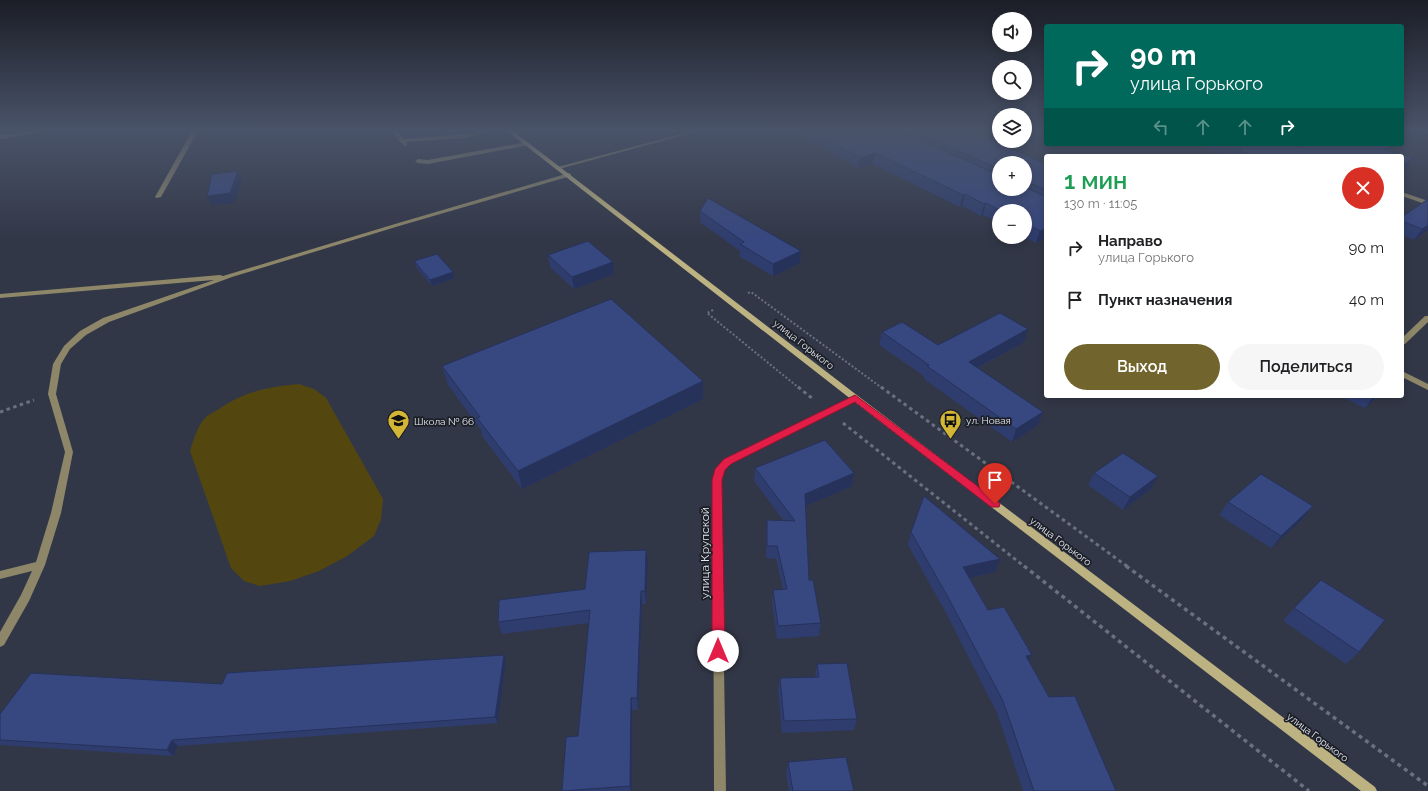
<!DOCTYPE html>
<html lang="ru">
<head>
<meta charset="utf-8">
<style>
  body { margin:0; font-family:Raleway,sans-serif; background:#f6f6f6; color:#202124; height:100vh; display:flex; flex-direction:column; font-size:15px; white-space:nowrap }
  * { box-sizing:border-box; margin:0 }
  p { font-size:13px; color:#757577 }
  .icon { flex:none; width:22px; height:22px; fill:none; stroke:currentColor; stroke-width:2; stroke-linecap:round; stroke-linejoin:round }
  .map { position:relative; flex:1; overflow:hidden }
  .details { position:absolute; left:1044px; top:154px; width:360px; height:244px; display:flex; flex-direction:column; background:#fff; border-radius:4px; box-shadow:0 2px 10px #0003 }
  .details>* { flex:none }
  .top-card { position:absolute; left:1044px; top:24px; width:360px; height:122px; border-radius:4px; box-shadow:0 2px 10px #0003; background:#00695c; color:#fff; overflow:hidden }
  .buttons { position:absolute; left:992px; top:12px; display:grid; gap:8px }
  .buttons a { display:grid; place-items:center; width:40px; height:40px; border-radius:50%; background:#fff; box-shadow:0 2px 10px #0003; font-size:20px }
  .pin { position:absolute; display:grid; place-items:center; width:34px; height:34px; color:#fff; margin:-41px -17px; border-radius:50% 50% 50% 0; rotate:-45deg; box-shadow:0 0 4px #0007 }
  .pin .icon { rotate:45deg }
  .me { position:absolute; width:44px; margin:-22px; rotate:0deg; stroke-linejoin:round; filter:drop-shadow(0 0 3px #0008) }
  .turn { display:flex; align-items:center; gap:14px; height:84px; padding:0 20px; font-size:18px }
  .turn .icon { width:52px; height:52px; stroke-width:2.5 }
  .turn b { display:block; font-size:28px; line-height:34px }
  .lanes { display:flex; align-items:center; height:38px; padding:0 20px; background:#0003; justify-content:center; gap:20px; direction:ltr }
  .lanes .off { opacity:.35 }
  .round { display:grid; place-items:center; flex:none; width:42px; height:42px; border-radius:21px; background:#f6f6f6 }
  .overview { display:flex; align-items:center; justify-content:space-between; height:68px; padding:0 20px }
  h1 { font-size:24px; font-weight:600; line-height:30px; color:#1e9e55 }
  .primary-button { display:flex; gap:8px; margin-top:auto; padding:8px 20px }
  .primary-button a { flex:1; height:46px; border-radius:24px; background:#71642c; color:#fff; font-size:16px; font-weight:600; line-height:46px; text-align:center }
  .primary-button a+a { background:#f6f6f6; color:#202124 }
  ul { padding:0; list-style:none }
  li { display:flex; align-items:center; gap:12px; height:52px; padding:0 20px }
  li div { flex:1 }
  li b { display:block; font-size:15px }
  li em { font-style:normal }
  .map>svg:first-child { display:block }
  .green { fill:#53470f }
  .lines { fill:none; stroke-linecap:round; stroke-linejoin:round }
  .path-far2 { stroke:#6b707e; stroke-width:2; stroke-dasharray:2 2; stroke-linecap:butt }
  .path-far1 { stroke:#6b707e; stroke-width:3; stroke-dasharray:3.5 3.5; stroke-linecap:butt }
  .path { stroke:#6b707e; stroke-width:3.5; stroke-dasharray:4 4; stroke-linecap:butt }
  .service { fill:#8d8668; fill-rule:evenodd }
  .minor { fill:#8d8668; fill-rule:evenodd }
  .secondary { fill:#bdb281; fill-rule:evenodd }
  .wall { fill:#2f3d6e; fill-rule:evenodd }
  .shaded-wall { fill:#26325a }
  .building { fill:#374780; stroke:#26325a }
  .route { fill:#e11d48; stroke:#92132f }
  .labels { text-anchor:middle; stroke-width:3.5; stroke-linejoin:round; paint-order:stroke }
  .street-label { font-size:10px; fill:#e4e8f3; stroke:#1c1f26 }
  .poi-label { font-size:10px; fill:#e4e8f3; stroke:#1c1f26; text-anchor:start }
  .near-street-label { font-size:12px; fill:#e4e8f3; stroke:#1c1f26 }
</style>
</head>
<body>
<div class="map">
<svg width="1428" height="791" viewBox="0 0 1428 791">
  <rect width="100%" height="100%" fill="#323747"/>
  <path class="green" d="M299 384 314 389 326 398 383 499 381 519 374 536 347 556 319 571 290 581 260 586 244 581 231 568 190 451C194 439 197 426 206 417 210 414 215 411 219 409 245 391 268 387 299 384Z"/>
  <g class="lines">
    <g class="path-far2">
      <polyline points="748,293 751,292 882,388"/>
      <polyline points="713,310 707,313 799,388"/>
    </g>
    <g class="path-far1">
      <polyline points="798,387 813,399"/>
      <polyline points="881,387 1128,567"/>
      <polyline points="0,412 34,400"/>
      <polyline points="843,423 1025,567"/>
    </g>
    <g class="path">
      <polyline points="1024,566 1309,791"/>
      <polyline points="1126,566 1428,786"/>
    </g>
    <g class="service">
      <polygon points="33,131 43,131 40,133 0,139 0,135"/>
      <polygon points="192,131 198,131 161,197 156,198 155,197"/>
      <polygon points="392,131 397,131 404,139 464,134 484,131 492,131 464,138 406,142 408,144 405,146 400,142"/>
      <polygon points="527,142 529,143 529,145 428,164 418,163 415,161 418,159 428,160"/>
      <polygon points="569,173 571,174 571,176 399,226 232,277 109,322 86,335 70,349 61,364 56,394 73,452 61,513 45,565 29,601 4,645 0,647 0,632 21,595 32,571 0,579 0,571 36,562 51,513 65,452 48,394 53,364 64,346 80,331 103,318 214,280 0,298 0,294 220,275 223,276 395,224"/>
      <polygon points="1425,316 1428,316 1428,322 1405,344 1402,344 1402,338"/>
    </g>
    <g class="minor">
      <polygon points="692,131 699,131 559,169 554,168"/>
      <polygon points="1402,192 1428,201 1428,205 1402,196"/>
      <polygon points="1402,371 1428,384 1428,390 1402,377"/>
      <polygon points="855,395 858,396 859,398 858,400 730,463 724,470 721,480 726,791 714,791 713,480 716,469 724,459"/>
    </g>
    <polygon class="secondary" points="507,131 513,131 858,396 1375,787 1377,791 1361,791 852,400"/>
  </g>
  <g class="wall">
    <path d="M795 131H971L1046 164V238L1036 243 1025 237V211H999V223L983 215 981 216 962 206 960 207 873 164 858 168ZM999 163H1025V189H999Z"/>
    <polygon points="1197,144 1393,144 1389,151 1413,158 1406,169 1402,171 1402,156 1230,156"/>
    <polygon points="700,211 801,251 800,263 773,276 739,256 740,251 700,222"/>
    <polygon points="1402,217 1428,230 1414,240 1402,235"/>
    <polygon points="548,255 613,262 614,274 574,289 550,267"/>
    <polygon points="414,261 453,272 455,278 432,286 416,267"/>
    <polygon points="882,332 938,345 1024,342 978,368 1043,412 1038,425 1012,442 924,379 924,376 879,345"/>
    <polygon points="442,366 703,381 703,399 522,489 482,436 481,430 448,385"/>
    <polygon points="1340,396 1378,396 1365,408"/>
    <polygon points="755,468 854,473 852,486 805,506 809,580 821,623 819,636 777,639 772,602 773,590 783,589 776,559 766,558 766,533 767,520 784,521 754,481"/>
    <polygon points="1094,473 1151,489 1123,510 1088,485"/>
    <polygon points="1228,502 1313,506 1303,519 1271,548 1219,515"/>
    <polygon points="911,532 995,572 969,578 988,610 1029,661 1049,697 1116,791 1023,791 997,713 945,611 908,545"/>
    <polygon points="648,563 646,604 642,604 638,710 632,710 632,791 562,791 578,736 589,623 502,634 498,622 585,589"/>
    <polygon points="1294,608 1359,652 1346,664 1283,621"/>
    <polygon points="506,661 498,723 178,746 173,756 0,745 0,714 222,684"/>
    <polygon points="817,664 857,719 854,730 782,733 778,690 780,678 815,677"/>
    <polygon points="788,762 854,791 789,791 786,774"/>
  </g>
  <g class="shaded-wall">
    <polygon points="1392,144 1393,144 1387,154 1384,149"/>
    <polygon points="875,153 873,164 858,168 860,158"/>
    <polygon points="1413,158 1406,169 1402,171 1402,165"/>
    <polygon points="238,171 242,180 234,203 212,205 207,196"/>
    <polygon points="965,194 962,206 960,207 963,195"/>
    <polygon points="986,203 983,215 981,216 984,204"/>
    <polygon points="1428,225 1428,230 1414,240 1422,229"/>
    <polygon points="1046,228 1046,238 1036,243 1040,231"/>
    <polygon points="801,251 800,263 773,276 773,264"/>
    <polygon points="613,262 614,274 574,289 572,277"/>
    <polygon points="453,272 455,278 432,286 430,280"/>
    <polygon points="1028,329 1024,342 966,374 969,362"/>
    <polygon points="703,381 703,399 522,489 518,471"/>
    <polygon points="1374,396 1378,396 1365,408"/>
    <polygon points="1043,412 1038,425 1012,442 1016,429"/>
    <polygon points="854,473 852,486 803,507 805,494"/>
    <polygon points="1158,476 1151,489 1123,510 1130,497"/>
    <polygon points="1313,506 1303,519 1271,548 1281,536"/>
    <polygon points="646,550 648,563 646,604 645,591"/>
    <polygon points="1000,559 995,572 959,580 963,567"/>
    <polygon points="641,591 642,604 638,710 637,698"/>
    <polygon points="504,655 506,661 498,723 495,717"/>
    <polygon points="1032,655 1026,668 1026,656"/>
    <polygon points="631,698 632,710 632,791 631,791 630,786"/>
    <polygon points="172,740 178,746 173,756 167,750"/>
  </g>
  <g class="building">
    <polygon points="813,131 899,131 999,175 999,189 1025,189 1025,187 1046,197 1046,228 1040,231 1025,223 1025,211 1001,211 986,203 984,204 965,194 963,195 875,153 860,158"/>
    <polygon points="912,131 971,131 1046,164 1046,190 1025,181 1025,163 999,163 999,169"/>
    <polygon points="1230,144 1288,144 1296,147 1306,146 1302,144 1392,144 1384,149 1413,158 1402,165 1402,156 1254,156 1239,151 1243,149"/>
    <polygon points="238,171 230,193 207,196 212,174"/>
    <polygon points="708,198 801,251 773,264 740,244 744,242 700,211"/>
    <polygon points="1428,199 1428,225 1422,229 1402,221 1402,217"/>
    <polygon points="588,241 613,262 572,277 548,255"/>
    <polygon points="437,254 453,272 430,280 414,261"/>
    <polygon points="611,299 703,381 518,471 477,418 480,417 442,366"/>
    <polygon points="1000,313 1028,329 969,362 1043,412 1016,429 927,366 929,365 882,332 902,322 938,345"/>
    <polygon points="825,440 854,473 805,494 809,580 813,580 821,623 778,626 773,590 787,589 777,546 767,546 767,520 795,521 755,468"/>
    <polygon points="1123,453 1158,476 1130,497 1094,473"/>
    <polygon points="1261,474 1313,506 1281,536 1228,502"/>
    <polygon points="924,496 1000,559 963,567 988,610 1004,607 1032,655 1026,656 1049,697 1075,696 1116,791 1034,791 1003,701 949,599 911,532"/>
    <polygon points="646,550 645,591 641,591 637,698 631,698 630,786 562,791 566,737 578,736 590,610 498,622 499,600 585,589 589,552"/>
    <polygon points="1321,580 1385,620 1359,652 1294,608"/>
    <polygon points="504,655 495,717 172,740 167,750 0,740 0,714 31,673 222,684 227,673"/>
    <polygon points="847,663 857,719 784,721 780,678 819,677 817,664"/>
    <polygon points="846,757 854,791 793,791 788,762"/>
  </g>
  <linearGradient id="sky" x2="0" y2="1"><stop stop-color="#1c1e27"/><stop offset="0.54" stop-color="#495369"/><stop offset="1" stop-color="#495369" stop-opacity="0"/></linearGradient>
  <rect width="1428" height="241" fill="url(#sky)"/>
  <polygon class="route" points="855,395 999,502 1000,504 999,507 991,507 855,402 731,464 725,470 722,480 725,651 723,655 718,657 714,655 712,651 712,480 715,469 724,459"/>
  <defs>
    <symbol id="bus-pin" viewBox="-11 -11 22 30"><path d="M0 17L-7.5 6A9.5 9.5 0 1 1 7.5 6Z" fill="#d3b635" stroke="#1c1f26"/><path d="M-5-6H5V4H4V6H2V4H-2V6H-4V4H-5ZM-3.5-4V0h7V-4ZM-3.5 1.2v1.5H-2V1.2ZM2 1.2v1.5H3.5V1.2Z" fill="#111"/></symbol>
    <symbol id="school-pin" viewBox="-11 -11 22 30"><path d="M0 17L-7.5 6A9.5 9.5 0 1 1 7.5 6Z" fill="#d3b635" stroke="#1c1f26"/><path d="M0-5L7-2L0 1L-7-2ZM-4 1L0 2.5L4 1V4Q0 6-4 4Z" fill="#111"/></symbol>
  </defs>
  <g fill-rule="evenodd">
    <use href="#bus-pin" x="938" y="408" width="25" height="34"/>
    <use href="#school-pin" x="386" y="408" width="25" height="34"/>
  </g>
  <g class="labels">
    <g class="street-label">
      <text transform="translate(804 344) rotate(38)" y="4">улица Горького</text>
      <text transform="translate(1061 541) rotate(37)" y="4">улица Горького</text>
      <text transform="translate(1318 737) rotate(37)" y="4">улица Горького</text>
    </g>
    <g class="poi-label">
      <text x="966" y="424">ул. Новая</text>
      <text x="414" y="425">Школа № 66</text>
    </g>
    <g class="near-street-label">
      <text transform="translate(705 553) rotate(-90)" y="4">улица Крупской</text>
    </g>
  </g>
</svg>
<div class="buttons">
<a><svg class="icon" aria-label="sound" viewBox="0 0 24 24"><path d="M4 9h4l5-4v14l-5-4H4zM17 9q2 3 0 6"/></svg></a>
<a><svg class="icon" aria-label="search" viewBox="0 0 24 24"><circle cx="10" cy="10" r="6"/><path d="M15 15l6 6"/></svg></a>
<a><svg class="icon" aria-label="layers" viewBox="0 0 24 24"><path d="M12 4l9 5-9 5-9-5zM3 14l9 5 9-5"/></svg></a>
<a>+</a>
<a>−</a>
</div>
<div class="pin" style="left:995px;top:504px;background:#d93025"><svg class="icon" aria-label="arrive" viewBox="0 0 24 24"><path d="M6 21V4h12l-3 4 3 4H6"/></svg></div>
<svg class="me" style="left:718px;top:651px" viewBox="-20 -20 40 40"><circle r="19" fill="#fff"/><path d="M0-13L10 11 0 6-10 11z" fill="#e11d48"/></svg>
<div class="top-card">
<div class="turn"><svg class="icon" aria-label="right" viewBox="0 0 24 24"><path d="M7 20v-9h11M14 6l5 5-5 5"/></svg><div><b>90 m</b>улица Горького</div></div>
<div class="lanes"><svg class="icon off" aria-label="left" viewBox="0 0 24 24"><path d="M17 20v-9H6M10 6l-5 5 5 5"/></svg><svg class="icon off" aria-label="ahead" viewBox="0 0 24 24"><path d="M12 20V5M6 11l6-6 6 6"/></svg><svg class="icon off" aria-label="ahead" viewBox="0 0 24 24"><path d="M12 20V5M6 11l6-6 6 6"/></svg><svg class="icon" aria-label="right" viewBox="0 0 24 24"><path d="M7 20v-9h11M14 6l5 5-5 5"/></svg></div>
</div>
<section class="details">
<div class="overview"><div><h1>1 мин</h1><p>130 m · 11:05</p></div><a class="round" style="background:#d93025;color:#fff"><svg class="icon" aria-label="close" viewBox="0 0 24 24"><path d="M6 6l12 12M18 6L6 18"/></svg></a></div>
<ul>
<li><svg class="icon" aria-label="right" viewBox="0 0 24 24"><path d="M7 20v-9h11M14 6l5 5-5 5"/></svg><div><b>Направо</b><p>улица Горького</p></div><em>90 m</em></li>
<li><svg class="icon" aria-label="arrive" viewBox="0 0 24 24"><path d="M6 21V4h12l-3 4 3 4H6"/></svg><div><b>Пункт назначения</b></div><em>40 m</em></li>
</ul>
<div class="primary-button"><a>Выход</a><a>Поделиться</a></div>
</section>
</div>
</body>
</html>
